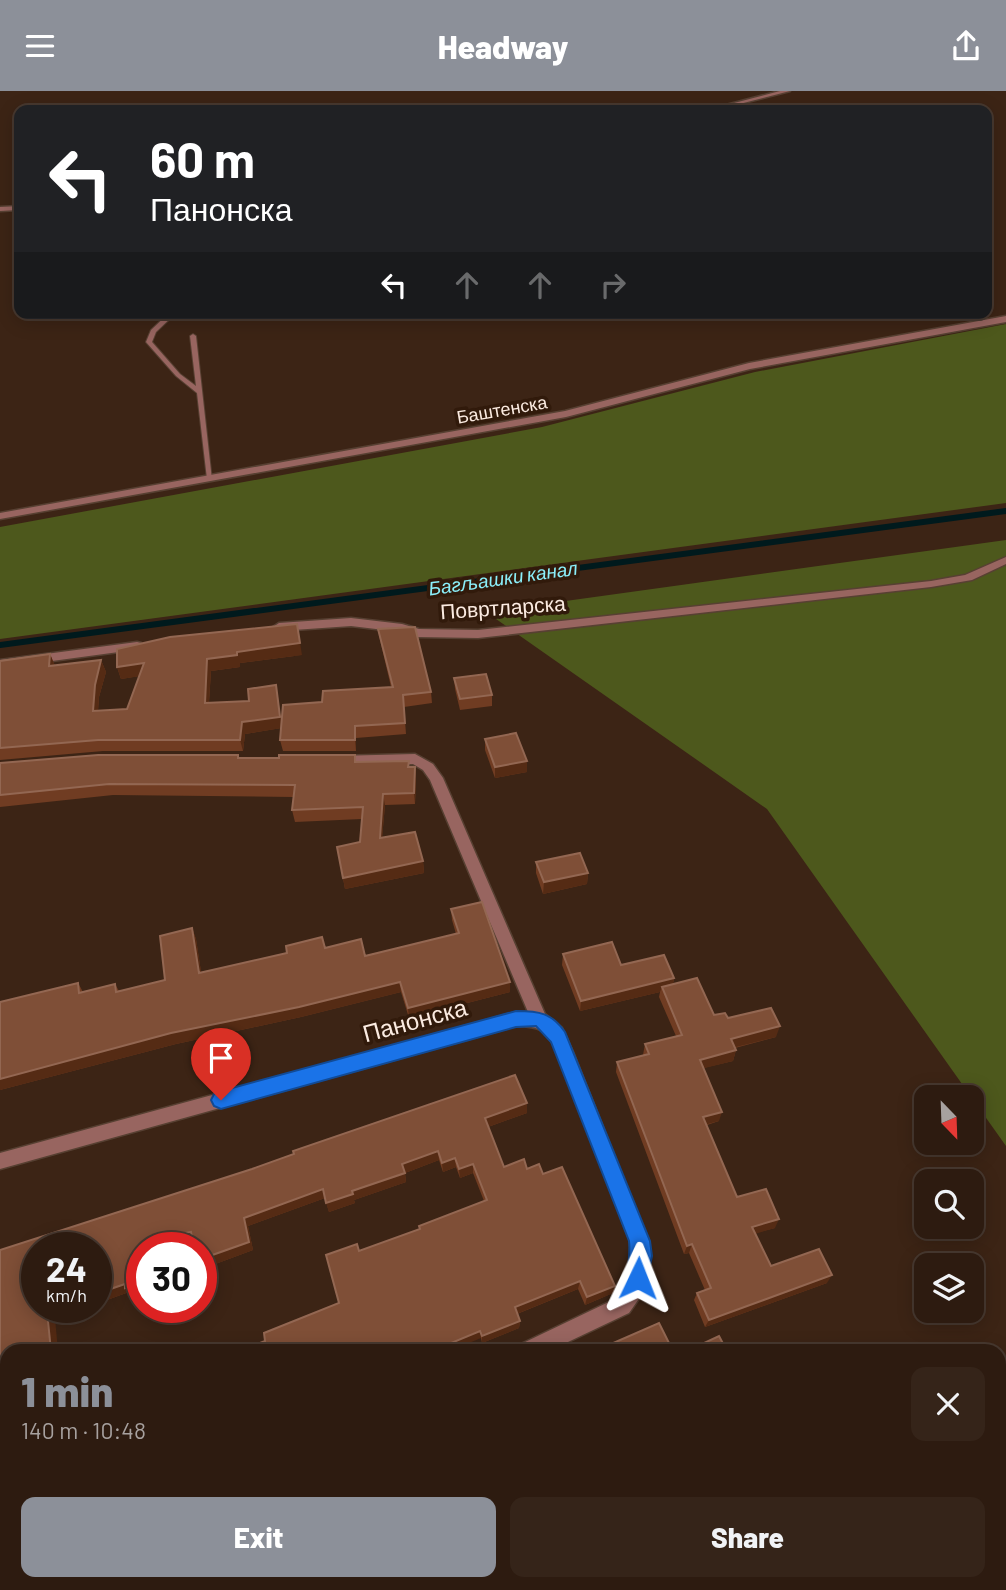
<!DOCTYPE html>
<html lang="en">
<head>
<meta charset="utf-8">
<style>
  body { margin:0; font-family:Barlow,sans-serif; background:#352419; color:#f1f3f6; height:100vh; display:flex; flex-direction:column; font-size:26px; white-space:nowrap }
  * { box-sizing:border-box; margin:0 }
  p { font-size:23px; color:#a7a19f }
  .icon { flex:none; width:38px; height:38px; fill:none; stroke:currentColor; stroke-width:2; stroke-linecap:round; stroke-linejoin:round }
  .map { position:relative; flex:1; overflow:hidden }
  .panel { position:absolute; left:0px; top:1253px; width:1006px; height:247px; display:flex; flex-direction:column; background:#2d1b10; border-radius:21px 21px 0 0; box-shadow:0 4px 18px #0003,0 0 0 2px #483930 }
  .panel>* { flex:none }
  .top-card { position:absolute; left:14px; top:14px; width:978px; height:214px; border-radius:14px; box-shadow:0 4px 18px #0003,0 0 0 2px #483930; background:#202124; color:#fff; overflow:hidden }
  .needle { width:46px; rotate:157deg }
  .tools { position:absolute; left:914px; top:994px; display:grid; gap:14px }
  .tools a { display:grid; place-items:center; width:70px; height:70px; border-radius:14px; background:#2d1b10; box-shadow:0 4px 18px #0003,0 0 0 2px #483930; font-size:35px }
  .speed { position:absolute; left:21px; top:1141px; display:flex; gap:14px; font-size:35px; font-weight:700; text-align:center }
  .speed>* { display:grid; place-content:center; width:91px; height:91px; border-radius:50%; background:#2d1b10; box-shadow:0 4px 18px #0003,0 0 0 2px #483930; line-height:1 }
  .speed small { font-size:18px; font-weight:400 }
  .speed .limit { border:10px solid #d22; background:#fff; color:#111 }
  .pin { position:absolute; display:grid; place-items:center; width:60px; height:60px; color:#fff; margin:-72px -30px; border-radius:50% 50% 50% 0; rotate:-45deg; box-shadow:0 0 7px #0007 }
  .pin .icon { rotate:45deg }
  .me { position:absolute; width:77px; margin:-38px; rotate:2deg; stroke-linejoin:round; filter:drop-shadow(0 0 5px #0008) }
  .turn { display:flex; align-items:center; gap:24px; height:147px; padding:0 21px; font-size:32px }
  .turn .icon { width:91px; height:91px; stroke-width:2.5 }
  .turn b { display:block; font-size:49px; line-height:60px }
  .lanes { display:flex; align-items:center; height:66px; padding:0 21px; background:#0003; justify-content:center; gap:35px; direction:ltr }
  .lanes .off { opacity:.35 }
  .round { display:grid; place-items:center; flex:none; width:74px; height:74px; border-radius:14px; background:#352419 }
  .summary { display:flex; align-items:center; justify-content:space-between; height:119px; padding:0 21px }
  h1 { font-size:42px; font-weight:800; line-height:52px; color:#8c9099 }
  .primary-button { display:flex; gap:14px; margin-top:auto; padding:14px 21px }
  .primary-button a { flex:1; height:80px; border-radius:14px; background:#8c9099; color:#fff; font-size:28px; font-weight:800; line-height:80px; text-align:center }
  .primary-button a+a { background:#352419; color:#f1f3f6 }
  header { display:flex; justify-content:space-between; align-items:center; height:91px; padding:0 21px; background:#8c9099; color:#fff; font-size:32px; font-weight:800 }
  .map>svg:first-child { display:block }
  .green { fill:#4d581c }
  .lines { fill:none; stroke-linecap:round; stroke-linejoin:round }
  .stream { stroke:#001a1d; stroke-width:6 }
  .service-casing { stroke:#574032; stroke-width:2 }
  .minor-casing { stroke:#574032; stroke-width:3 }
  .service { fill:#986560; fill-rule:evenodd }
  .minor { fill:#986560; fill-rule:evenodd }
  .wall { fill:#703c22 }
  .shaded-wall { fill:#552b14 }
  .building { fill:#7f4f37; stroke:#936752; stroke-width:2 }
  .route { fill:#1a73e8; stroke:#114b97; stroke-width:2 }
  .labels { text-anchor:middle; stroke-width:7; stroke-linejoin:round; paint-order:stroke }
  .far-street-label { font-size:18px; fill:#fbebe1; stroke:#311a0b }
  .far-water-label { font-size:19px; font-style:italic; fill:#8beffa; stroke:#311a0b }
  .street-label { font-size:21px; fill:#fbebe1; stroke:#311a0b }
  .near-street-label { font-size:24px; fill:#fbebe1; stroke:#311a0b }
</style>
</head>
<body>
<header><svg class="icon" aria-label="menu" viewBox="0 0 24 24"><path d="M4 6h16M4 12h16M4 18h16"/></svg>Headway<svg class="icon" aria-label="share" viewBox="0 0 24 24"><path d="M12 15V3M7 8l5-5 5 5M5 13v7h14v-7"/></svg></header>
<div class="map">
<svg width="1006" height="1499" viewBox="0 0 1006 1499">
  <rect width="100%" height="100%" fill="#3c2415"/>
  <g class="green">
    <polygon points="1006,233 1006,412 0,548 0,436 542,336 755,281"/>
    <polygon points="1006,449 1006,1055 767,718 486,521"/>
  </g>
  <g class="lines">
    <polyline class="stream" points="0,554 1006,420"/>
    <defs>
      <polygon id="service" points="169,222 176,222 156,241 152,251 180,283 196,295 190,245 193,243 196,245 212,389 207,388 197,302 176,285 146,251 151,239"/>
      <g id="minor">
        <polygon points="780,0 790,0 716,19 707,19"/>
        <polygon points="19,115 19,119 0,120 0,116"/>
        <polygon points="1006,225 1006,231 750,278 566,326 0,428 0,422 565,320 749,272"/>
        <polygon points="1006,466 1006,473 972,489 931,496 478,547 418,546 401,541 351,535 279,540 273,536 279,532 351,527 402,533 419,538 478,539 931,490 965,484"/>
        <polygon points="137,551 141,552 141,558 0,577 0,569"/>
        <path d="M415 663 433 673 443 687 545 923 562 937 573 961 648 1150 650 1179 643 1202 629 1222 549 1260H518L521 1253 615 1208 628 1190 632 1179 630 1150 557 961C547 939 540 935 516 935L0 1078V1062L516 921H528L430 689 423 679 413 673 336 675 329 670 336 665Z"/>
        <polygon points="30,1493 62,1493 60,1499 27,1499"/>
        <polygon points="514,1493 536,1493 538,1499 516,1499"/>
      </g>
    </defs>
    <use href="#service" class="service-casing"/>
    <use href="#minor" class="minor-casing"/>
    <use href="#service" class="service"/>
    <use href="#minor" class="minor"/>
  </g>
  <g class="wall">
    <polygon points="378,538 431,601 432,612 404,616 406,643 356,647 356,660 283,660 280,649 281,637 245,643 243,660 103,660 0,669 0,570 50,563 55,575 101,569 106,581 99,606 98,620 127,618 139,585 121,588 117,576 302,564 240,572 240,576 211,580 209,612 249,610 278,606 281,631 322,611 391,596 380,549"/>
    <polygon points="454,587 492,604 492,615 460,619 455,598"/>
    <polygon points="485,648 527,670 527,681 495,687 485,659"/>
    <polygon points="238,664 239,667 356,671 415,676 416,687 415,713 385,714 382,747 423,770 424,782 345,798 337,756 360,751 362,728 295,731 292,719 294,706 113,704 0,716 0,672"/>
    <polygon points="536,771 588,782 587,793 543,803 536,782"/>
    <polygon points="451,818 510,901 409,927 401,901 301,926 176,953 0,999 78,892 83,901 115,893 119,900 165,889 192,837 196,848 201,881 325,857 365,865 456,843 452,829"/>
    <polygon points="563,863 621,874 674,887 673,893 714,924 728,927 776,946 735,957 736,959 733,970 703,977 719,1030 707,1034 737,1106 775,1137 755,1142 771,1175 827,1192 705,1236 694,1209 697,1202 705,1199 689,1162 684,1163 616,981 617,971 643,964 645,953 676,945 659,906 660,901 580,920 562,874"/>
    <polygon points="527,1012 527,1022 488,1036 504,1076 527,1078 543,1083 615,1195 613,1202 585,1214 578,1198 517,1223 520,1230 519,1237 482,1252 481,1247 265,1250 339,1212 359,1160 420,1139 484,1110 473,1082 460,1087 456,1076 443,1081 439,1069 405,1082 406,1091 354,1109 355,1112 329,1121 325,1107 248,1135 253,1159 202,1178 192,1150 163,1156 163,1157 142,1157 132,1204 129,1201 96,1213 96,1157 37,1216 86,1216 55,1227 7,1260 2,1451 3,1344 0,1159"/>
  </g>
  <g class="shaded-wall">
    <polygon points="297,533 302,564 240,572 240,576 211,580 208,624 205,612 207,568 237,561"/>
    <polygon points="50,563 55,575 49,575"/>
    <polygon points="101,569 106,581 99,606 97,632 93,620 95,594"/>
    <polygon points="144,572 148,584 121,588 117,576"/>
    <polygon points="276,594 282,637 245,643 243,660 240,649 242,631"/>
    <polygon points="355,635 356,647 356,660 355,649"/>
    <polygon points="527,670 527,681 495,687 495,676"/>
    <polygon points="415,676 416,687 415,713 414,702"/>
    <polygon points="383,703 385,714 381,759 380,747"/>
    <polygon points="423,770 424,782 345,798 343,787"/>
    <polygon points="588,782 587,793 543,803 544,791"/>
    <polygon points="192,837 196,848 203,893 199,882"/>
    <polygon points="674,887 672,898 662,896 660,901 580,920 581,910"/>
    <polygon points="400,891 401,901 301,926 176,953 0,999 0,988 171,942"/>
    <polygon points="510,891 510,901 409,927 408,917"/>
    <polygon points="780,935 776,946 728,958 731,948"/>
    <polygon points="736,959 733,970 697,979 700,969"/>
    <polygon points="527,1012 527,1022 485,1037 485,1027"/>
    <polygon points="722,1021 719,1030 700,1035 703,1026"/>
    <polygon points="438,1060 439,1069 405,1082 406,1091 354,1109 355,1112 329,1121 326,1112 402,1073"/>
    <polygon points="455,1067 456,1076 443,1081 442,1072"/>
    <polygon points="473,1073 473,1082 460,1087 459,1078"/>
    <polygon points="323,1098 325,1107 248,1135 253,1159 202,1178 201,1168 244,1127"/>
    <polygon points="779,1128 775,1137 748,1145 752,1136"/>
    <polygon points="191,1141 196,1149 159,1157 157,1147"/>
    <polygon points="692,1153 689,1162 684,1163 687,1155"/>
    <polygon points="832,1184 827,1192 705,1236 709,1229"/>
    <polygon points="580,1190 578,1198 514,1224 515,1216"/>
    <polygon points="142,1191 142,1201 132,1204 129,1201 96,1213 96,1203 125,1193"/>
    <polygon points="615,1195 613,1202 585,1214 587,1206"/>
    <polygon points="57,1216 86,1216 55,1227 58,1260 51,1260 47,1220"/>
    <polygon points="520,1230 519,1237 482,1252 482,1245"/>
    <polygon points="480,1240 481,1247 450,1260 432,1260"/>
    <polygon points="7,1441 7,1449 2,1451 0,1450 0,1444"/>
    <polygon points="315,1493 325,1493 312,1499 302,1499"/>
  </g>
  <g class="building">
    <polygon points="297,533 300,552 237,561 237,564 207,568 205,612 249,610 248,598 276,594 280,626 242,631 240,649 98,649 0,657 0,570 50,563 49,575 101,569 95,594 93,620 127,618 144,572 117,576 117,558 170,546"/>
    <polygon points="415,536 431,601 403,604 405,632 355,635 355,649 280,649 283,614 322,611 323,600 393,596 378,538"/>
    <polygon points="486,583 492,604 460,608 454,587"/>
    <polygon points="516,642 527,670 495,676 485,648"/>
    <polygon points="98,664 238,664 238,667 279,667 279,664 355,664 355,671 409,670 408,676 415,676 414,702 383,703 380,747 415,741 423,770 343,787 337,756 360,751 363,716 292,719 295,694 109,693 0,704 0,672"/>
    <polygon points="580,762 588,782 544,791 536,771"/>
    <polygon points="482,811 510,891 408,917 400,891 299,916 171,942 0,988 0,911 78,892 79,902 115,893 116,901 165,889 160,845 192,837 199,882 287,862 286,855 322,846 325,857 361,848 365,865 459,842 451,818"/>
    <polygon points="612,851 621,874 664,864 674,887 581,910 563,863"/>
    <polygon points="697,887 714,924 725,922 728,927 771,917 780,935 731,948 736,959 700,969 722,1021 703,1026 737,1106 766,1098 779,1128 752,1136 771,1175 819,1158 832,1184 709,1229 697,1202 711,1197 692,1153 687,1155 617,971 649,963 645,953 682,944 662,896"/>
    <polygon points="515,984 527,1012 485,1027 504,1076 524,1068 527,1078 539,1073 543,1083 562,1076 615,1195 587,1206 580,1190 515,1216 520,1230 482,1245 480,1240 432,1260 240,1260 265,1250 264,1242 339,1212 326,1164 357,1153 359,1160 420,1138 419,1135 487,1109 473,1073 459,1078 455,1067 442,1072 438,1060 402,1073 405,1082 352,1100 353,1103 326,1112 323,1098 244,1127 249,1151 201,1168 201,1157 194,1157 191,1141 157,1147 159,1157 142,1157 142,1191 125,1197 125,1193 96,1203 96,1157 37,1157 37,1216 57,1216 47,1220 51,1260 7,1260 7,1441 0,1444 0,1345 3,1344 0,1315 0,1159 252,1078 294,1063 293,1060"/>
    <polygon points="659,1232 673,1260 595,1260"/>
    <polygon points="719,1245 727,1260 687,1260"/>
    <polygon points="999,1345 1006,1354 1006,1499 842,1499 850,1493 999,1493"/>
    <polygon points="158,1493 315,1493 302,1499 147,1499"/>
    <polygon points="331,1493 480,1493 483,1499 333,1499"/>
    <polygon points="574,1493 678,1493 679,1495 673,1499 568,1499 567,1498"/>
  </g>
  <path class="route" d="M516 920C539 920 552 922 565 941L650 1150 652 1165 646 1194 638 1197 631 1194C625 1181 631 1165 629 1150L551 951 536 935 516 936 221 1018 214 1015 211 1009 214 1003 221 1000Z"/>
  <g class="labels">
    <g class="far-street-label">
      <text transform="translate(502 319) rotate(-10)" y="6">Баштенска</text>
    </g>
    <g class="far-water-label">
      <text transform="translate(503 487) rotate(-8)" y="7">Багљашки канал</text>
    </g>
    <g class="street-label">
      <text transform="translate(503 517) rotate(-4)" y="7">Повртларска</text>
    </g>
    <g class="near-street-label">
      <text transform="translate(415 930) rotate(-15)" y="8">Панонска</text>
    </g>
  </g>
</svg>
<div class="tools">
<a><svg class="needle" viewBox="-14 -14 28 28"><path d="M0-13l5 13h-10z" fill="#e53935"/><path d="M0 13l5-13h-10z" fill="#a7a19f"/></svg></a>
<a><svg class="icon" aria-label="search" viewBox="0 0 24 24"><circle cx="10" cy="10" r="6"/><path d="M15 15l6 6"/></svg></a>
<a><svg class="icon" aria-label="layers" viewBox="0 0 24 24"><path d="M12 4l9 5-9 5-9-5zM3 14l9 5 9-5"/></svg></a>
</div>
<div class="speed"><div>24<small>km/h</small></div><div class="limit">30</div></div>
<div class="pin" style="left:221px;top:1009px;background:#d93025"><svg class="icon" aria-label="arrive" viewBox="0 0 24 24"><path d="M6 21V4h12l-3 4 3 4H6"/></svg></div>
<svg class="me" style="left:638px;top:1187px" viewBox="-20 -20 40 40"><path d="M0-17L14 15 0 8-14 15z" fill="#1a73e8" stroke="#fff" stroke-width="4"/></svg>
<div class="top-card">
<div class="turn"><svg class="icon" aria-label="left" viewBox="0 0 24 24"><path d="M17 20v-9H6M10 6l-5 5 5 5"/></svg><div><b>60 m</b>Панонска</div></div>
<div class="lanes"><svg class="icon" aria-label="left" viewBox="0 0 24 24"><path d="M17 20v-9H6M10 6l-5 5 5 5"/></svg><svg class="icon off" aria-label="ahead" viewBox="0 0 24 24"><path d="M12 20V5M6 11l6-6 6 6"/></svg><svg class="icon off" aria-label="ahead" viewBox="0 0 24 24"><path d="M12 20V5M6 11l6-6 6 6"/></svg><svg class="icon off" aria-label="right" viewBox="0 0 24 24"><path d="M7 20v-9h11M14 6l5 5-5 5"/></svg></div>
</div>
<section class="panel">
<div class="summary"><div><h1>1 min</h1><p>140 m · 10:48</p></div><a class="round"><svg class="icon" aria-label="close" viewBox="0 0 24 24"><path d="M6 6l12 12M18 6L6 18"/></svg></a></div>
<div class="primary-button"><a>Exit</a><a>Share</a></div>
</section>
</div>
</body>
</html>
